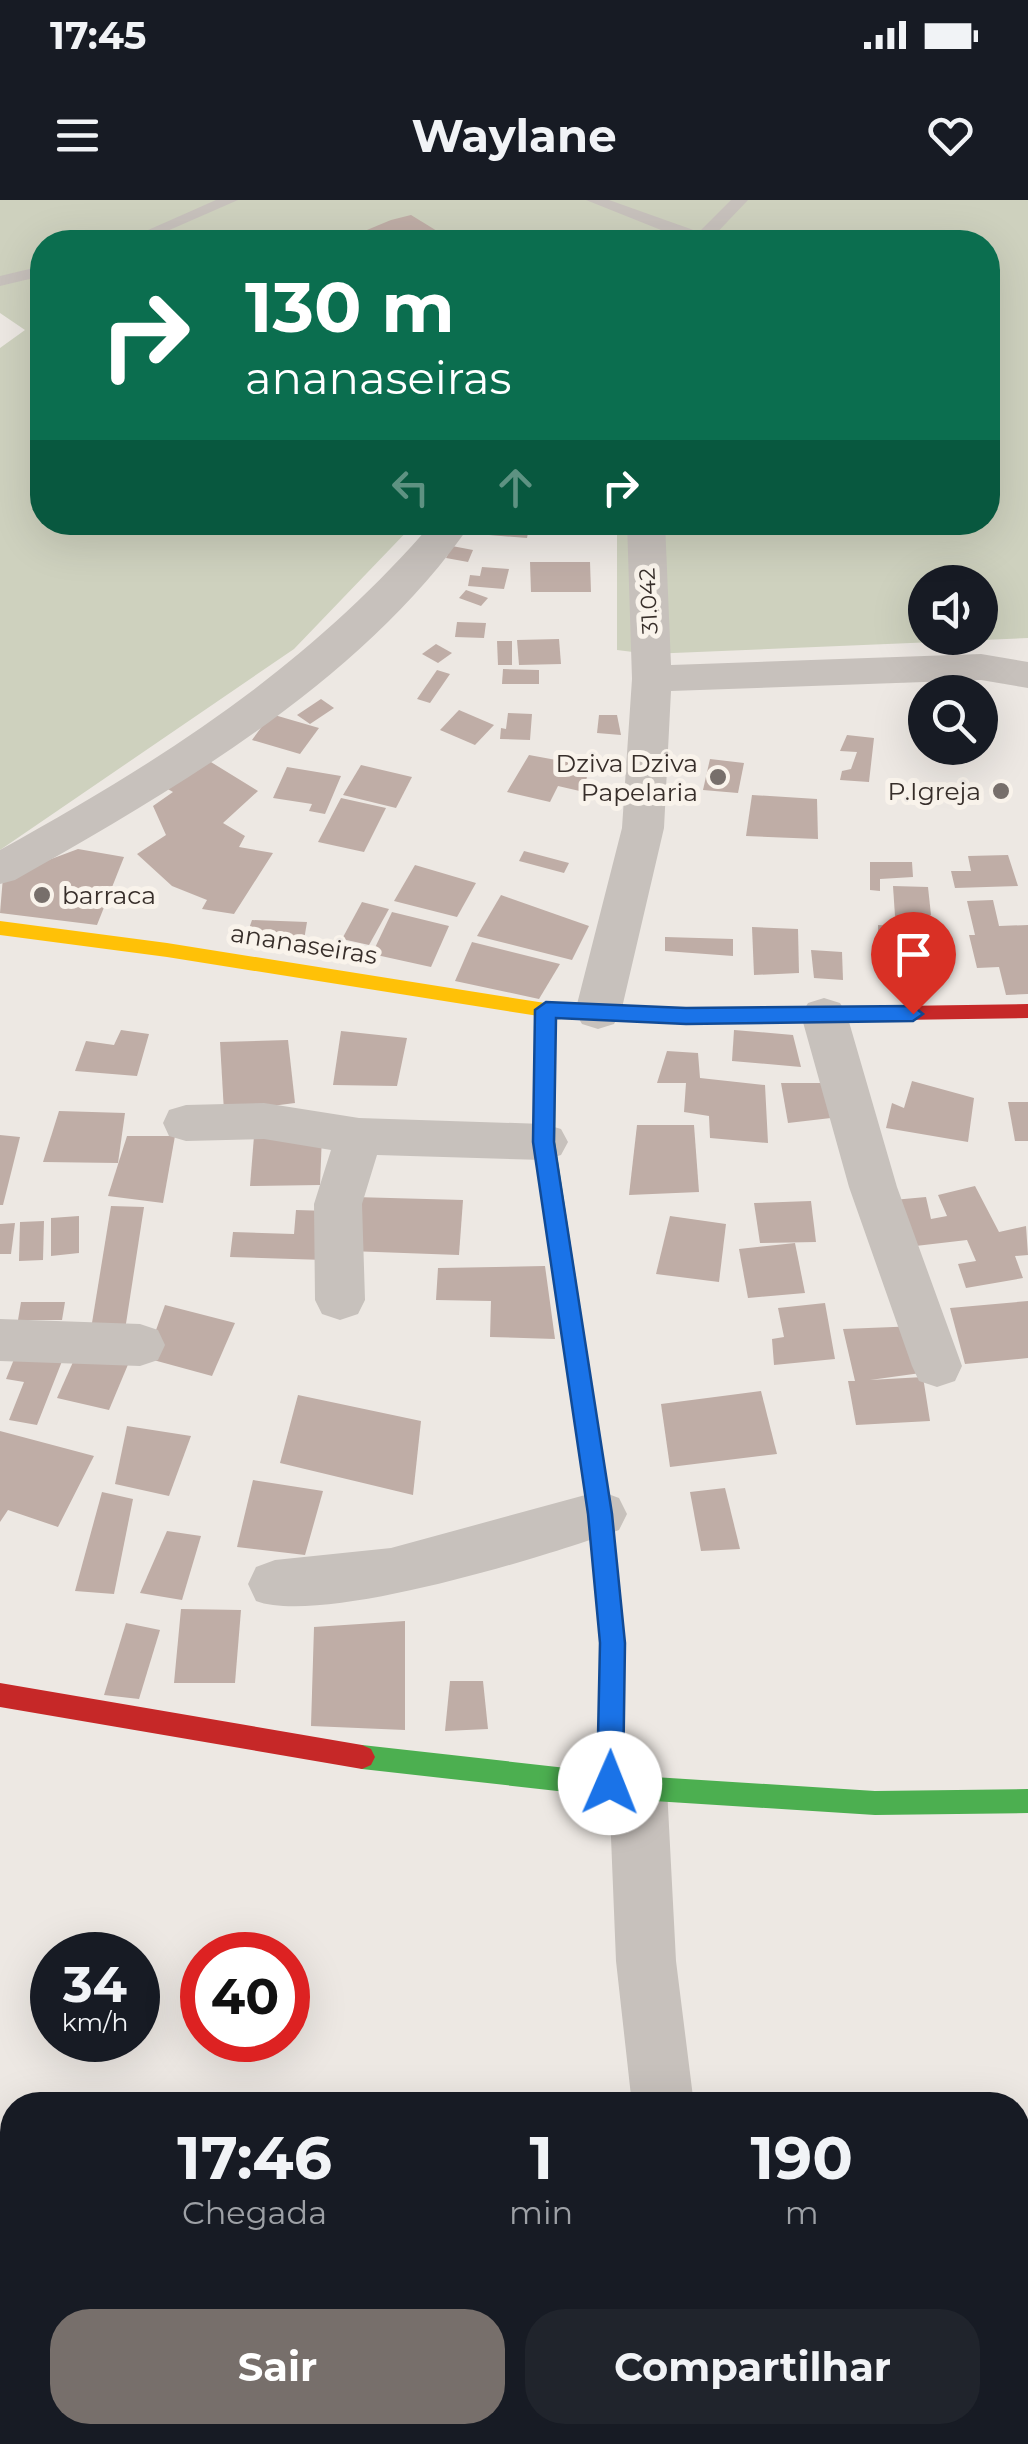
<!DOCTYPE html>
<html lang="pt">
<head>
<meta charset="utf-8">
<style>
  body { margin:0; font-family:Montserrat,sans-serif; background:#20242c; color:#f1f3f6; height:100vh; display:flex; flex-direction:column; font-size:38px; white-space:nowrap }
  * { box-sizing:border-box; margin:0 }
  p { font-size:32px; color:#9ea1a6 }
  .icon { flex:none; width:55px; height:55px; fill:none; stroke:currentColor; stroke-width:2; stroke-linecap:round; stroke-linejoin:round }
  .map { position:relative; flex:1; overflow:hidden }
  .sheet { position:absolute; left:0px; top:1892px; width:1030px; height:352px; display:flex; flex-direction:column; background:#171b24; border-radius:40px 40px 0 0; box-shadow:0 10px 40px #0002 }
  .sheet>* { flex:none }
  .banner { position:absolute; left:30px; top:30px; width:970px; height:305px; border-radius:40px; box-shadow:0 10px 40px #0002; background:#0b6e4f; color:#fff; overflow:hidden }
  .tools { position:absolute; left:908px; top:365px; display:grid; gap:20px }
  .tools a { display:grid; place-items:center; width:90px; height:90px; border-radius:50%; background:#171b24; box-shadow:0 10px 40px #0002; font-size:50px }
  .speed { position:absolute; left:30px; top:1732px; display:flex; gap:20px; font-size:50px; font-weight:700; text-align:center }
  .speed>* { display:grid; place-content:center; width:130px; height:130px; border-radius:50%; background:#171b24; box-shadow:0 10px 40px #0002; line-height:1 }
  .speed small { font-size:25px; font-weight:400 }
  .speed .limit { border:15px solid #d22; background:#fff; color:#111 }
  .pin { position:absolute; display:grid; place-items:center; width:85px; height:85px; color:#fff; margin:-102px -42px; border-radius:50% 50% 50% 0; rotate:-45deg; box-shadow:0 0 10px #0007 }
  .pin .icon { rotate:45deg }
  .me { position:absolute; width:110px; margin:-55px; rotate:1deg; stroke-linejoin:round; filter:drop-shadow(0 0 8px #0008) }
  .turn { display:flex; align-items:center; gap:35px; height:210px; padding:0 50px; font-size:45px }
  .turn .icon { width:130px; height:130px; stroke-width:2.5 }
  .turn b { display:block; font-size:70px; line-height:85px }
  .lanes { display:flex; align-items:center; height:95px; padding:0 50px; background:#0003; justify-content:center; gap:50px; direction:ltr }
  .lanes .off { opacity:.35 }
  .eta { display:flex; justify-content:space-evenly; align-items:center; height:170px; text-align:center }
  .eta b { font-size:60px; font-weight:700; line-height:70px }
  .button { display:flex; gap:20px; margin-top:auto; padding:20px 50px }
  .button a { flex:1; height:115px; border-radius:40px; background:#776f6b; color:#fff; font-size:40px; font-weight:700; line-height:115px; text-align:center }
  .button a+a { background:#20242c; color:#f1f3f6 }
  .status { display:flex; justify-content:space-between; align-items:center; height:70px; padding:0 50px; background:#171b24; direction:ltr }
  .status svg { height:28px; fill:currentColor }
  header { display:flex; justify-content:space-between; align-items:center; height:130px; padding:0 50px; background:#171b24; font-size:45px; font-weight:700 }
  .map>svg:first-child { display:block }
  .green { fill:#ced1be; fill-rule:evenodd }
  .building { fill:#bfada6 }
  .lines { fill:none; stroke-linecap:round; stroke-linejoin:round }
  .lane { fill:#c7c1bc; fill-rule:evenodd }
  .street { fill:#c7c1bc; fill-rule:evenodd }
  .fast { fill:#4caf50; fill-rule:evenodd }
  .slow { fill:#ffc107; fill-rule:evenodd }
  .jam { fill:#c62828; fill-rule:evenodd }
  .route { fill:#1a73e8; stroke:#114b97; stroke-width:2.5 }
  .poi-dot { fill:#776f6b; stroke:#f9f3eb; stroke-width:4 }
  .labels { text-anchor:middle; stroke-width:10; stroke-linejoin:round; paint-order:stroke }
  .far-street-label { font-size:22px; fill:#372e2a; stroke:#f9f3eb }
  .poi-label { font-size:25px; fill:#372e2a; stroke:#f9f3eb; text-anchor:end }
  .street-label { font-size:25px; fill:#372e2a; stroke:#f9f3eb }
</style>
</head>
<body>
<div class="status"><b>17:45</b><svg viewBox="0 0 49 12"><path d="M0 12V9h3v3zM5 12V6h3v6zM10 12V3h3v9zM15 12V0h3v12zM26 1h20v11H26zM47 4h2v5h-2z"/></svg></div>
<header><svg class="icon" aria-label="menu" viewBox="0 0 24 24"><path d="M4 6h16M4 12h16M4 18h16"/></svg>Waylane<svg class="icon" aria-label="heart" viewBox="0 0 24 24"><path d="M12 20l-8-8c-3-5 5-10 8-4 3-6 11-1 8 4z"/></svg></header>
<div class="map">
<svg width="1028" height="2244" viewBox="0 0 1028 2244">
  <rect width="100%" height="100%" fill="#ede8e3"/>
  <path class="green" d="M0 0H1028V438L649 454 617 450V323L988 322V42H42V322L415 323 294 449 0 650V148L25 130 0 113ZM925 382H980V438H925Z"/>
  <g class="building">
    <polygon points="411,15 455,42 338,42 391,20"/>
    <polygon points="484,322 530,322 527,338 489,335 482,332"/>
    <polygon points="452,346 473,350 468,362 446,358"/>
    <polygon points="530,362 590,362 591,392 531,392"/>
    <polygon points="482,367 509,369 504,389 468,386 470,375 480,376"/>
    <polygon points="466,390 488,398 481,406 459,398"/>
    <polygon points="457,422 486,423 484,438 455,437"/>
    <polygon points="559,439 561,464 519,465 517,440"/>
    <polygon points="497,441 512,441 512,465 498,465"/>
    <polygon points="436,444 452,453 438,463 422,454"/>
    <polygon points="503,469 539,470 539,484 502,484"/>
    <polygon points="437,470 450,474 430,503 417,499"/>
    <polygon points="321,499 334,508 310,524 297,515"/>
    <polygon points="459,510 494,525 475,545 440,530"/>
    <polygon points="508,513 532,514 530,540 500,539 501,528 506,529"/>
    <polygon points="271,514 319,528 300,554 252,540"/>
    <polygon points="599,515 617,515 621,535 597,533"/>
    <polygon points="847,535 874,538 869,582 840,580 842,571 851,569 857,552 840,551"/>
    <polygon points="529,555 589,566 584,592 558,586 550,602 507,592"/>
    <polygon points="206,559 258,591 223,623 245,636 239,647 273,653 234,714 202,709 207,700 172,686 137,654 166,635 153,606 173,592 166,588"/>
    <polygon points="710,559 744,563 738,593 703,590"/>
    <polygon points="361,565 412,577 396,608 343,595"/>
    <polygon points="287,567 341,576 325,614 309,611 312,604 273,598"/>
    <polygon points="752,595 817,599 818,639 746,636"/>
    <polygon points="341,598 386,608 364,652 318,642"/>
    <polygon points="78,649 124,657 97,725 0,713 3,677"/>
    <polygon points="524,651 569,663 564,673 519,661"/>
    <polygon points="1008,655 1018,686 955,688 951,671 971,671 968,656"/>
    <polygon points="870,662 912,662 913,677 880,679 880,691 870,690"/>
    <polygon points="415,665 476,683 457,717 394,701"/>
    <polygon points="893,686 928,687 931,715 895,716"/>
    <polygon points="501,695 589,726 572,760 477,736"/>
    <polygon points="993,700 999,726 1028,725 1028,794 1006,795 999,767 977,768 969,735 975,735 967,701"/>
    <polygon points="362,702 389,709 369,745 342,739"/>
    <polygon points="392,712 449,726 431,767 372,754"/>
    <polygon points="252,720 307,722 303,746 244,743"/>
    <polygon points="878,725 934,728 935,773 879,772"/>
    <polygon points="752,727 798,729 799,773 754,775"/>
    <polygon points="665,737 733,739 733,756 665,751"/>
    <polygon points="472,742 560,764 539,799 455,781"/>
    <polygon points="811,750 842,752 843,780 814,778"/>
    <polygon points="121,830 149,834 137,876 75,871 86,841 114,845"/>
    <polygon points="734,830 793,835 801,867 732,861"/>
    <polygon points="341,831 407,838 397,886 333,885"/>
    <polygon points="288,840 295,903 224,912 220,842"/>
    <polygon points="667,851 698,853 700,878 765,885 768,943 710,938 709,916 684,912 686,883 657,883"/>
    <polygon points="912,881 974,898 968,942 886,928 892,903 904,908"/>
    <polygon points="781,883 821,883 831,918 788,923"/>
    <polygon points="1008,902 1028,902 1028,941 1015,941"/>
    <polygon points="59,911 125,913 118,963 43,962"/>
    <polygon points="637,925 694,925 699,992 629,995"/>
    <polygon points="0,935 20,937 3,1005 0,1005"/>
    <polygon points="322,935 320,985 250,986 254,936"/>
    <polygon points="127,936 175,936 163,1003 108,996"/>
    <polygon points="975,986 999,1032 1026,1026 1028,1055 1015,1056 1023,1078 966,1088 958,1064 976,1061 967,1040 907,1047 893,1000 926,997 931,1019 947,1016 938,995"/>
    <polygon points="354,997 463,1000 459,1055 349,1051"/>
    <polygon points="811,1001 816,1042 760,1043 754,1003"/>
    <polygon points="111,1006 144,1007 125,1130 91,1129"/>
    <polygon points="296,1010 329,1011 324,1060 230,1057 233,1032 294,1034"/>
    <polygon points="79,1016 79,1053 51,1056 51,1018"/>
    <polygon points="670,1016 726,1024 719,1082 656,1074"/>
    <polygon points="44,1021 43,1060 19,1061 20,1022"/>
    <polygon points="15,1023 11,1054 0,1054 0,1024"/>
    <polygon points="795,1043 805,1093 748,1098 739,1049"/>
    <polygon points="545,1066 555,1139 490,1137 491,1101 436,1100 438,1068"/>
    <polygon points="1028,1101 1028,1158 965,1164 950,1108"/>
    <polygon points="21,1102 65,1102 62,1120 18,1120"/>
    <polygon points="825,1103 835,1159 774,1165 772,1139 784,1137 778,1108"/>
    <polygon points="165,1105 235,1123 212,1176 146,1158"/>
    <polygon points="919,1126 928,1172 870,1180 923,1177 930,1221 856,1225 848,1181 855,1181 843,1129"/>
    <polygon points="21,1142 66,1151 37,1225 9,1220 24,1182 6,1179"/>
    <polygon points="81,1144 132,1155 109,1210 57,1198"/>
    <polygon points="761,1191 777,1254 670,1267 661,1204"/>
    <polygon points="298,1195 421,1221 413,1295 280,1263"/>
    <polygon points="127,1226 191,1236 169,1296 115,1284"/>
    <polygon points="0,1231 94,1256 58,1327 8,1310 0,1322"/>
    <polygon points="253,1280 323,1291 305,1355 237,1347"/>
    <polygon points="725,1288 740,1349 701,1351 690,1292"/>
    <polygon points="102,1292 133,1299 114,1394 75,1391"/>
    <polygon points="167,1331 201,1336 182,1400 140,1393"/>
    <polygon points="181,1409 241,1410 235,1483 174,1483"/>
    <polygon points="405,1421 405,1530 311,1526 314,1427"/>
    <polygon points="126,1423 160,1430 139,1499 104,1495"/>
    <polygon points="450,1481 483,1481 488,1529 445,1531"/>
  </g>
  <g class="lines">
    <g class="lane">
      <polygon points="216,0 238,0 142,42 121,42"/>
      <polygon points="586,0 609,0 699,32 731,0 748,0 708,42 691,42"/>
      <polygon points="42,66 42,76 0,86 0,76"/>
    </g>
    <g class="street">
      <path d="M433 322H472C365 480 177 588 15 680L0 684V650C166 558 308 467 433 322Z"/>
      <polygon points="627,322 665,322 671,465 981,454 1028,462 1028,488 981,480 671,491 664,628 621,812 614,824 598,829 582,824 575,812 622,628 632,479"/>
      <polygon points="824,798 840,803 847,815 897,987 962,1166 955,1181 937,1187 919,1181 912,1166 849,987 801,815 808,803"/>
      <polygon points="264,903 359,918 544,924 561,929 568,942 561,955 544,960 377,955 362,1004 365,1100 358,1114 340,1120 322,1114 315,1100 314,1004 331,950 264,939 186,941 169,936 163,923 169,910 186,905"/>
      <polygon points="0,1119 140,1124 158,1130 165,1145 158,1160 140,1166 0,1161"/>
      <path d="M600 1291 619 1298 627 1314 619 1330C547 1356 322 1426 256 1401L248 1384 256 1367 275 1360 391 1348Z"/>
      <polygon points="638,1561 658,1569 667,1588 676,1761 694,1905 632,1905 616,1761 609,1588 618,1569"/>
      <polygon points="677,2232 745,2232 747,2244 679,2244"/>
    </g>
    <g class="fast">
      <polygon points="546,803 556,810 555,942 612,1314 618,1383 615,1391 606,1394 597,1391 594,1383 588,1314 533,942 536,810"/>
      <polygon points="362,1545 638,1576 875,1591 1028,1589 1028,1613 875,1615 638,1600 362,1569 353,1565 349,1557 353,1549"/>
    </g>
    <polygon class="slow" points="0,721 167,743 545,803 555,810 545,817 167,757 0,735"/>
    <g class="jam">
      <polygon points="545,803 686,809 1028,804 1028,818 686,823 545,817 535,810"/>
      <polygon points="606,1372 615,1375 618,1383 624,1443 623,1583 619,1592 610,1595 601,1592 597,1583 600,1443 594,1383 597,1375"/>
      <polygon points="0,1483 362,1545 371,1549 375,1557 371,1565 362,1569 0,1507"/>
    </g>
  </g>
  <polygon class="route" points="546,802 686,808 913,806 923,814 913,821 686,824 556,818 554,942 612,1314 625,1443 623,1583 619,1591 610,1595 601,1591 597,1583 600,1443 588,1314 533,942 535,810"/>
  <g class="poi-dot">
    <circle cx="718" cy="577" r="10"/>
    <circle cx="1001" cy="591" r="10"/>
    <circle cx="42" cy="695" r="10"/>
  </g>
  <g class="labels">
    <g class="far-street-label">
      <text transform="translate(648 401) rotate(-93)" y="8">31.042</text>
    </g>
    <g class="poi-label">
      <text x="698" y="572">Dziva Dziva<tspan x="698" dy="29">Papelaria</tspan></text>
      <text x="981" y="600">P.Igreja</text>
      <text x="62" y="704" text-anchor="start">barraca</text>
    </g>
    <g class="street-label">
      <text transform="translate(304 744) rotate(9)" y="9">ananaseiras</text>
    </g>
  </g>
</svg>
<div class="tools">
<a><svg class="icon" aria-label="sound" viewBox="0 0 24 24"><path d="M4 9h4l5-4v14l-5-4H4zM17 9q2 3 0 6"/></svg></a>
<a><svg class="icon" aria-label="search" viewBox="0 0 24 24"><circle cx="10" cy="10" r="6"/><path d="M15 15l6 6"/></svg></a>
</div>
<div class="speed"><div>34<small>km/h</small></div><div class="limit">40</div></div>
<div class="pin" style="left:913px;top:814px;background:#d93025"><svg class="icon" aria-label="arrive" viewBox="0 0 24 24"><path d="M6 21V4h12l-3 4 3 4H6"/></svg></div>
<svg class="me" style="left:610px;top:1583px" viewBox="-20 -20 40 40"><circle r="19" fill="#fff"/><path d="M0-13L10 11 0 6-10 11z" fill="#1a73e8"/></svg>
<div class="banner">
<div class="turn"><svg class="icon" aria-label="right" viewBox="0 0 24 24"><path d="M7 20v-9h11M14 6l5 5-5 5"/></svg><div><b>130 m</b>ananaseiras</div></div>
<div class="lanes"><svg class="icon off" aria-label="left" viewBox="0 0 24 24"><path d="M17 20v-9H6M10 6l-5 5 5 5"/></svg><svg class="icon off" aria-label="ahead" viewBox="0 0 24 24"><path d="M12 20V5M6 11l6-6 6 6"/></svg><svg class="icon" aria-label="right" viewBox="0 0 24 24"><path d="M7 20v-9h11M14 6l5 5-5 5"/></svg></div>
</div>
<section class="sheet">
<div class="eta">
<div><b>17:46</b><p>Chegada</p></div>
<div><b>1</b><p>min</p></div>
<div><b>190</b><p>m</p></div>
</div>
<div class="button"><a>Sair</a><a>Compartilhar</a></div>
</section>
</div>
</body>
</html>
